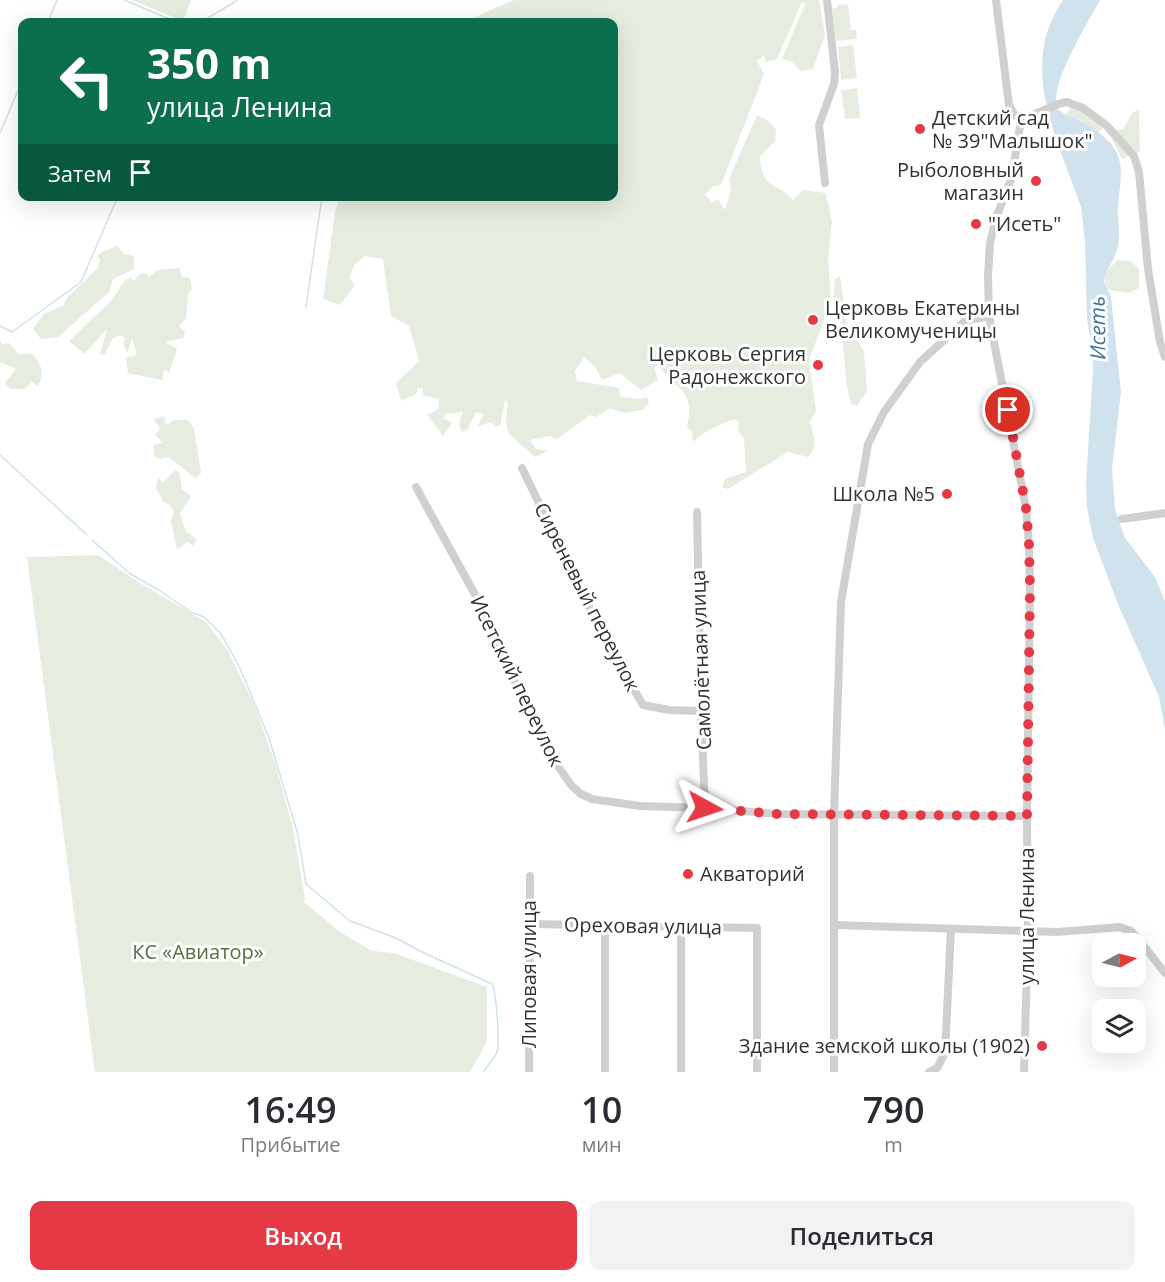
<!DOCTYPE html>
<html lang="ru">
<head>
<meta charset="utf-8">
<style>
  body { margin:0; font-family:"Open Sans",sans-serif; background:#f2f2f3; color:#2b2b33; height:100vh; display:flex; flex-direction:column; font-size:22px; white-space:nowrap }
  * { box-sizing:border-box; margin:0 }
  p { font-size:20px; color:#7c7c81 }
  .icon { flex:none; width:33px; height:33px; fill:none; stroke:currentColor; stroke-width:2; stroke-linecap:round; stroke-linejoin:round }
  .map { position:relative; height:1072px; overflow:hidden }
  .drawer { display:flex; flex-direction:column; background:#fff; flex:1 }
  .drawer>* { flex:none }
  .guide { position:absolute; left:18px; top:18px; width:600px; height:183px; border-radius:12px; box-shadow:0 6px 24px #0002; background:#0b6e4f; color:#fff; overflow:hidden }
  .needle { width:39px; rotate:83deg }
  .buttons { position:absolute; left:1092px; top:933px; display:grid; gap:12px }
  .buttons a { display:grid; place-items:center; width:54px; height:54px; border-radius:12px; background:#fff; box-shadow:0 6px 24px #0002; font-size:30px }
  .pin { position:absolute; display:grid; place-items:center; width:51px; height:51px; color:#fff; margin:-26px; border:3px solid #fff; border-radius:50%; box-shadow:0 2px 6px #0007 }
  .me { position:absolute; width:66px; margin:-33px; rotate:95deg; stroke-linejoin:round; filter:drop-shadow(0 0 4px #0008) }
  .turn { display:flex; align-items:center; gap:21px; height:126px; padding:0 30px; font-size:27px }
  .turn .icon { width:78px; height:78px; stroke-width:2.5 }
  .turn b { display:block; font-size:42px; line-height:51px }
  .then { display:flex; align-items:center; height:57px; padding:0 30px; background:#0003; gap:12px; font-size:22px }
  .eta { display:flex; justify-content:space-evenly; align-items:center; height:102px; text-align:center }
  .eta b { font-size:36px; font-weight:600; line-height:42px }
  .button { display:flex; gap:12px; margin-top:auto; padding:12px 30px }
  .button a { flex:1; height:69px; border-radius:12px; background:#e63946; color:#fff; font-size:24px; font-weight:600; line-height:69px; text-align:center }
  .button a+a { background:#f2f2f3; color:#2b2b33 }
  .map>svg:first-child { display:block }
  .green { fill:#e6ecdf }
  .water { fill:#cfe2ee }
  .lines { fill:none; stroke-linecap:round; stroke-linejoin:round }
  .stream { stroke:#cfe2ee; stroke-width:1.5 }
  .minor { stroke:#d0d0d0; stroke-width:8 }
  .route { stroke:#e63946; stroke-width:10; stroke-dasharray:0 18 }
  .poi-dot { fill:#e63946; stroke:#fff; stroke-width:2 }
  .labels { text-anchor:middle; stroke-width:6; stroke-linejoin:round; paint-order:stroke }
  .poi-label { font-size:20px; fill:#333; stroke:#fff; text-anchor:start }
  .street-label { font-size:20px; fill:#333; stroke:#fff }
  .park-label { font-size:20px; fill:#56703f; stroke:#fff }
  .water-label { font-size:21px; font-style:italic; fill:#3f7597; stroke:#fff }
</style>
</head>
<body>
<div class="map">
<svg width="1165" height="1072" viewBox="0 0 1165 1072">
  <rect width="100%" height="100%" fill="#fff"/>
  <g class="green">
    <polygon points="132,0 191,0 183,21"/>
    <path d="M514 0H819L825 35 813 69 801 71 792 62 782 59 805 4 802 2 777 59 766 62 764 55 757 61 764 74 721 185 713 186 705 195 712 202 718 199 725 210 731 191 729 179 757 115 767 120 776 129 775 141 760 157C763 192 774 178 793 200L803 190 826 193 832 222 828 259 831 301 809 360 816 411 810 422C813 436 819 446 808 457L788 452 728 489 722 487 725 479 746 472 744 438 738 431 739 422 735 419C719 425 705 430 693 442L692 431 687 427C696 388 676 392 659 365L654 367 658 380 641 390 620 373 602 380 595 367 584 357 575 371 577 381 619 388 620 397 639 399 647 397 649 403 643 410 624 413 610 408 596 417 590 415 557 439 550 436 530 440 536 449 548 451 535 457 508 433 506 419 508 403 505 400 500 426H496L491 422 478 426 484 414 476 412 468 429 462 432 459 424 463 412 445 414 444 419 452 423 443 436 427 415 439 409V399L422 395 423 388H418L416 394 401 401 396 383 419 361 409 326 391 316 383 259 365 256 355 264 349 278 355 285 340 305 323 299 335 213 340 197 614 196V22H464Z"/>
    <polygon points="848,4 851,30 856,30 857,39 836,41 832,8 837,8 837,5"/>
    <polygon points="853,45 857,78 841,80 838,47"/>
    <polygon points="857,88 860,118 845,119 841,90"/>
    <polygon points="1072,106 1102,121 1103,127 1099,132 1081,121 1066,115"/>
    <polygon points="1139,109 1140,151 1122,159 1111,137 1112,131 1124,129 1131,114"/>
    <polygon points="117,246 124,254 134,256 134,269 113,279 110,291 58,337 41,339 33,329 44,314 64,305 66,299 98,268 100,259 97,256 104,251"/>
    <path d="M1118 260 1131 261 1139 269V288L1129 293 1109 290C1100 275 1108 270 1118 260Z"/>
    <polygon points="179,268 182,277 190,278 192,289 188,293 186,318 179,326 185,331 183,338 165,342 177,349 169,373 165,370 163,373 163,380 128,373 126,357 135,356 136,351 132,338 127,353 123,343 126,339 120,335 113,338 104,355 100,354 107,329 84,354 69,341 110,302 125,280 131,278 133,281 142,273 148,274 148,278 158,270"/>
    <polygon points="840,276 846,321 864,352 867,391 857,406 851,404 847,387 840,317 833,300 835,279"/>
    <path d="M0 340 2 344 9 343 18 354H32C42 364 45 374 38 386L32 382 24 389H10L5 383 16 369 0 362Z"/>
    <polygon points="166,416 164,422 168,425 173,420 188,420 194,428 201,473 195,478 169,457 160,459 154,456 153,445 162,443 155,434 160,429 154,419"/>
    <polygon points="175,470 179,472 182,489 191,496 180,514 186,531 197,540 193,546 187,542 177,550 171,521 174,512 170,505 163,502 156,487 158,477 163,483"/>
    <polygon points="98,555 138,582 206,622 228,651 254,704 276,766 293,829 305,899 304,902 340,932 372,951 394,953 487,987 487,1042 470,1072 95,1072 27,557"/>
  </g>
  <path class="water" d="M1063 0H1100C1089 21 1047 87 1058 109 1060 113 1084 122 1090 126 1101 134 1114 143 1118 156 1124 173 1119 188 1118 206 1117 219 1121 233 1118 247 1115 259 1106 269 1104 281L1111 297 1121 392 1112 469 1115 509 1125 538 1155 577 1165 601V729L1159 697 1117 602 1093 538 1087 507 1086 483 1093 369 1092 348 1087 318 1085 242 1081 207C1058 139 1017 67 1063 0Z"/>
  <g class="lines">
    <g class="stream">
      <polyline points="124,0 177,22"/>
      <polyline points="48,22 57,0"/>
      <polyline points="201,22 238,0"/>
      <polyline points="0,133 22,81"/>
      <polyline points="306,307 322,196"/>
      <polyline points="0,326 12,332 81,282 118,196"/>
      <polyline points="0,455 87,535"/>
      <path d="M92 540 129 573 157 589 191 612 204 617 221 634 240 668 269 738 298 835 306 884 350 921 396 938 424 953 492 984C496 990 500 1044 497 1052 494 1059 487 1066 483 1072"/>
    </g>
    <g class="minor">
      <polyline points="996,0 1009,105 1014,114 1021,120"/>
      <polyline points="825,183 819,125 834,84 835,72 827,0"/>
      <polyline points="522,468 604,638 643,705 669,710 701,711"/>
      <polyline points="416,487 478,600 534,724 553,759 571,785 581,794 592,799 640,806 705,808 778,814 1027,816"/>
      <polyline points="697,512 701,711 705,808"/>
      <polyline points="1122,519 1165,513"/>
      <polyline points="530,924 757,928 757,1072"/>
      <polyline points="834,925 1057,932 1120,927 1131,931 1136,936 1165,973"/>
      <polyline points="529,1072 530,876"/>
      <polyline points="605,1072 605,926"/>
      <polyline points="681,1072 681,926"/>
      <polyline points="834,1072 834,814 841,602 868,444 884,412 920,362 965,321 989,316"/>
      <polyline points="929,1072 937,1068 945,1053 951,929"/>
      <polyline points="1024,1072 1028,930 1027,816 1030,587 1029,544 1026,508 989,316 988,276 990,243 996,218 1012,177 1021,120 1058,104 1067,102 1083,108 1106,125 1134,156 1139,172 1148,269 1160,342 1165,357"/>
    </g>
  </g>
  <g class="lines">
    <polyline class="route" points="705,808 777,814 1027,816 1030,587 1029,544 1026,508 1008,410"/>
  </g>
  <g class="poi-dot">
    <circle cx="920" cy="129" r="6"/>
    <circle cx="1036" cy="181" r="6"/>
    <circle cx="976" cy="224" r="6"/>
    <circle cx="813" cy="320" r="6"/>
    <circle cx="818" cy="365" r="6"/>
    <circle cx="947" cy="494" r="6"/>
    <circle cx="688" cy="874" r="6"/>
    <circle cx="1042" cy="1046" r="6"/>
  </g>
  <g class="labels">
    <g class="poi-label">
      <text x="932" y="125">Детский сад<tspan x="932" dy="23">№ 39"Малышок"</tspan></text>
      <text x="1024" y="177" text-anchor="end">Рыболовный<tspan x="1024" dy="23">магазин</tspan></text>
      <text x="988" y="231">"Исеть"</text>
      <text x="825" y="315">Церковь Екатерины<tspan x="825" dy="23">Великомученицы</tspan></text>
      <text x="806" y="361" text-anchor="end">Церковь Сергия<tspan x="806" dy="23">Радонежского</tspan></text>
      <text x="935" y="501" text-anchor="end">Школа №5</text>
      <text x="700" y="881">Акваторий</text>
      <text x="1030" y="1053" text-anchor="end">Здание земской школы (1902)</text>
    </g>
    <g class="street-label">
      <text transform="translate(587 597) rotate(63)" y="7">Сиреневый переулок</text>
      <text transform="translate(701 660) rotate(-92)" y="7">Самолётная улица</text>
      <text transform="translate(517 681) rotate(64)" y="7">Исетский переулок</text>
      <text transform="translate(1027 916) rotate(-90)" y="7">улица Ленина</text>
      <text transform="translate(643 926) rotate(1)" y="7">Ореховая улица</text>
      <text transform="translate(529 974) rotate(-90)" y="7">Липовая улица</text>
    </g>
    <g class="park-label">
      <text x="198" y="959">КС «Авиатор»</text>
    </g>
    <g class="water-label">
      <text transform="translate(1098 328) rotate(-91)" y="7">Исеть</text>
    </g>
  </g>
</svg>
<div class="buttons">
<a><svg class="needle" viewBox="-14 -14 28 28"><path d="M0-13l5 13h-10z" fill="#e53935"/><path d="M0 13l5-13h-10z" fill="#7c7c81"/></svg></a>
<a><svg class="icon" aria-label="layers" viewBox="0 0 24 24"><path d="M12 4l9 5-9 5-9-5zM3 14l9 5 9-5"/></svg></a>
</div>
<div class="pin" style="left:1008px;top:410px;background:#d93025"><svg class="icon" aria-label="arrive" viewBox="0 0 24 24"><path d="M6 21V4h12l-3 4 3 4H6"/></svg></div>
<svg class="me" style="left:705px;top:808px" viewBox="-20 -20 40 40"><path d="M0-17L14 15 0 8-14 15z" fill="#e63946" stroke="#fff" stroke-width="4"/></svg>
<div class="guide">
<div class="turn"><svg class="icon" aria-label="left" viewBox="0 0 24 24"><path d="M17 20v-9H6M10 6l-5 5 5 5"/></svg><div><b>350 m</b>улица Ленина</div></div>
<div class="then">Затем<svg class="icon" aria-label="arrive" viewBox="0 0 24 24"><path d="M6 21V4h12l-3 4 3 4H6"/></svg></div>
</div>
</div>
<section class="drawer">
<div class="eta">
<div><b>16:49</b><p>Прибытие</p></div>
<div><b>10</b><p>мин</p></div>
<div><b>790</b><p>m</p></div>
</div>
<div class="button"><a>Выход</a><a>Поделиться</a></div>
</section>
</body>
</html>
